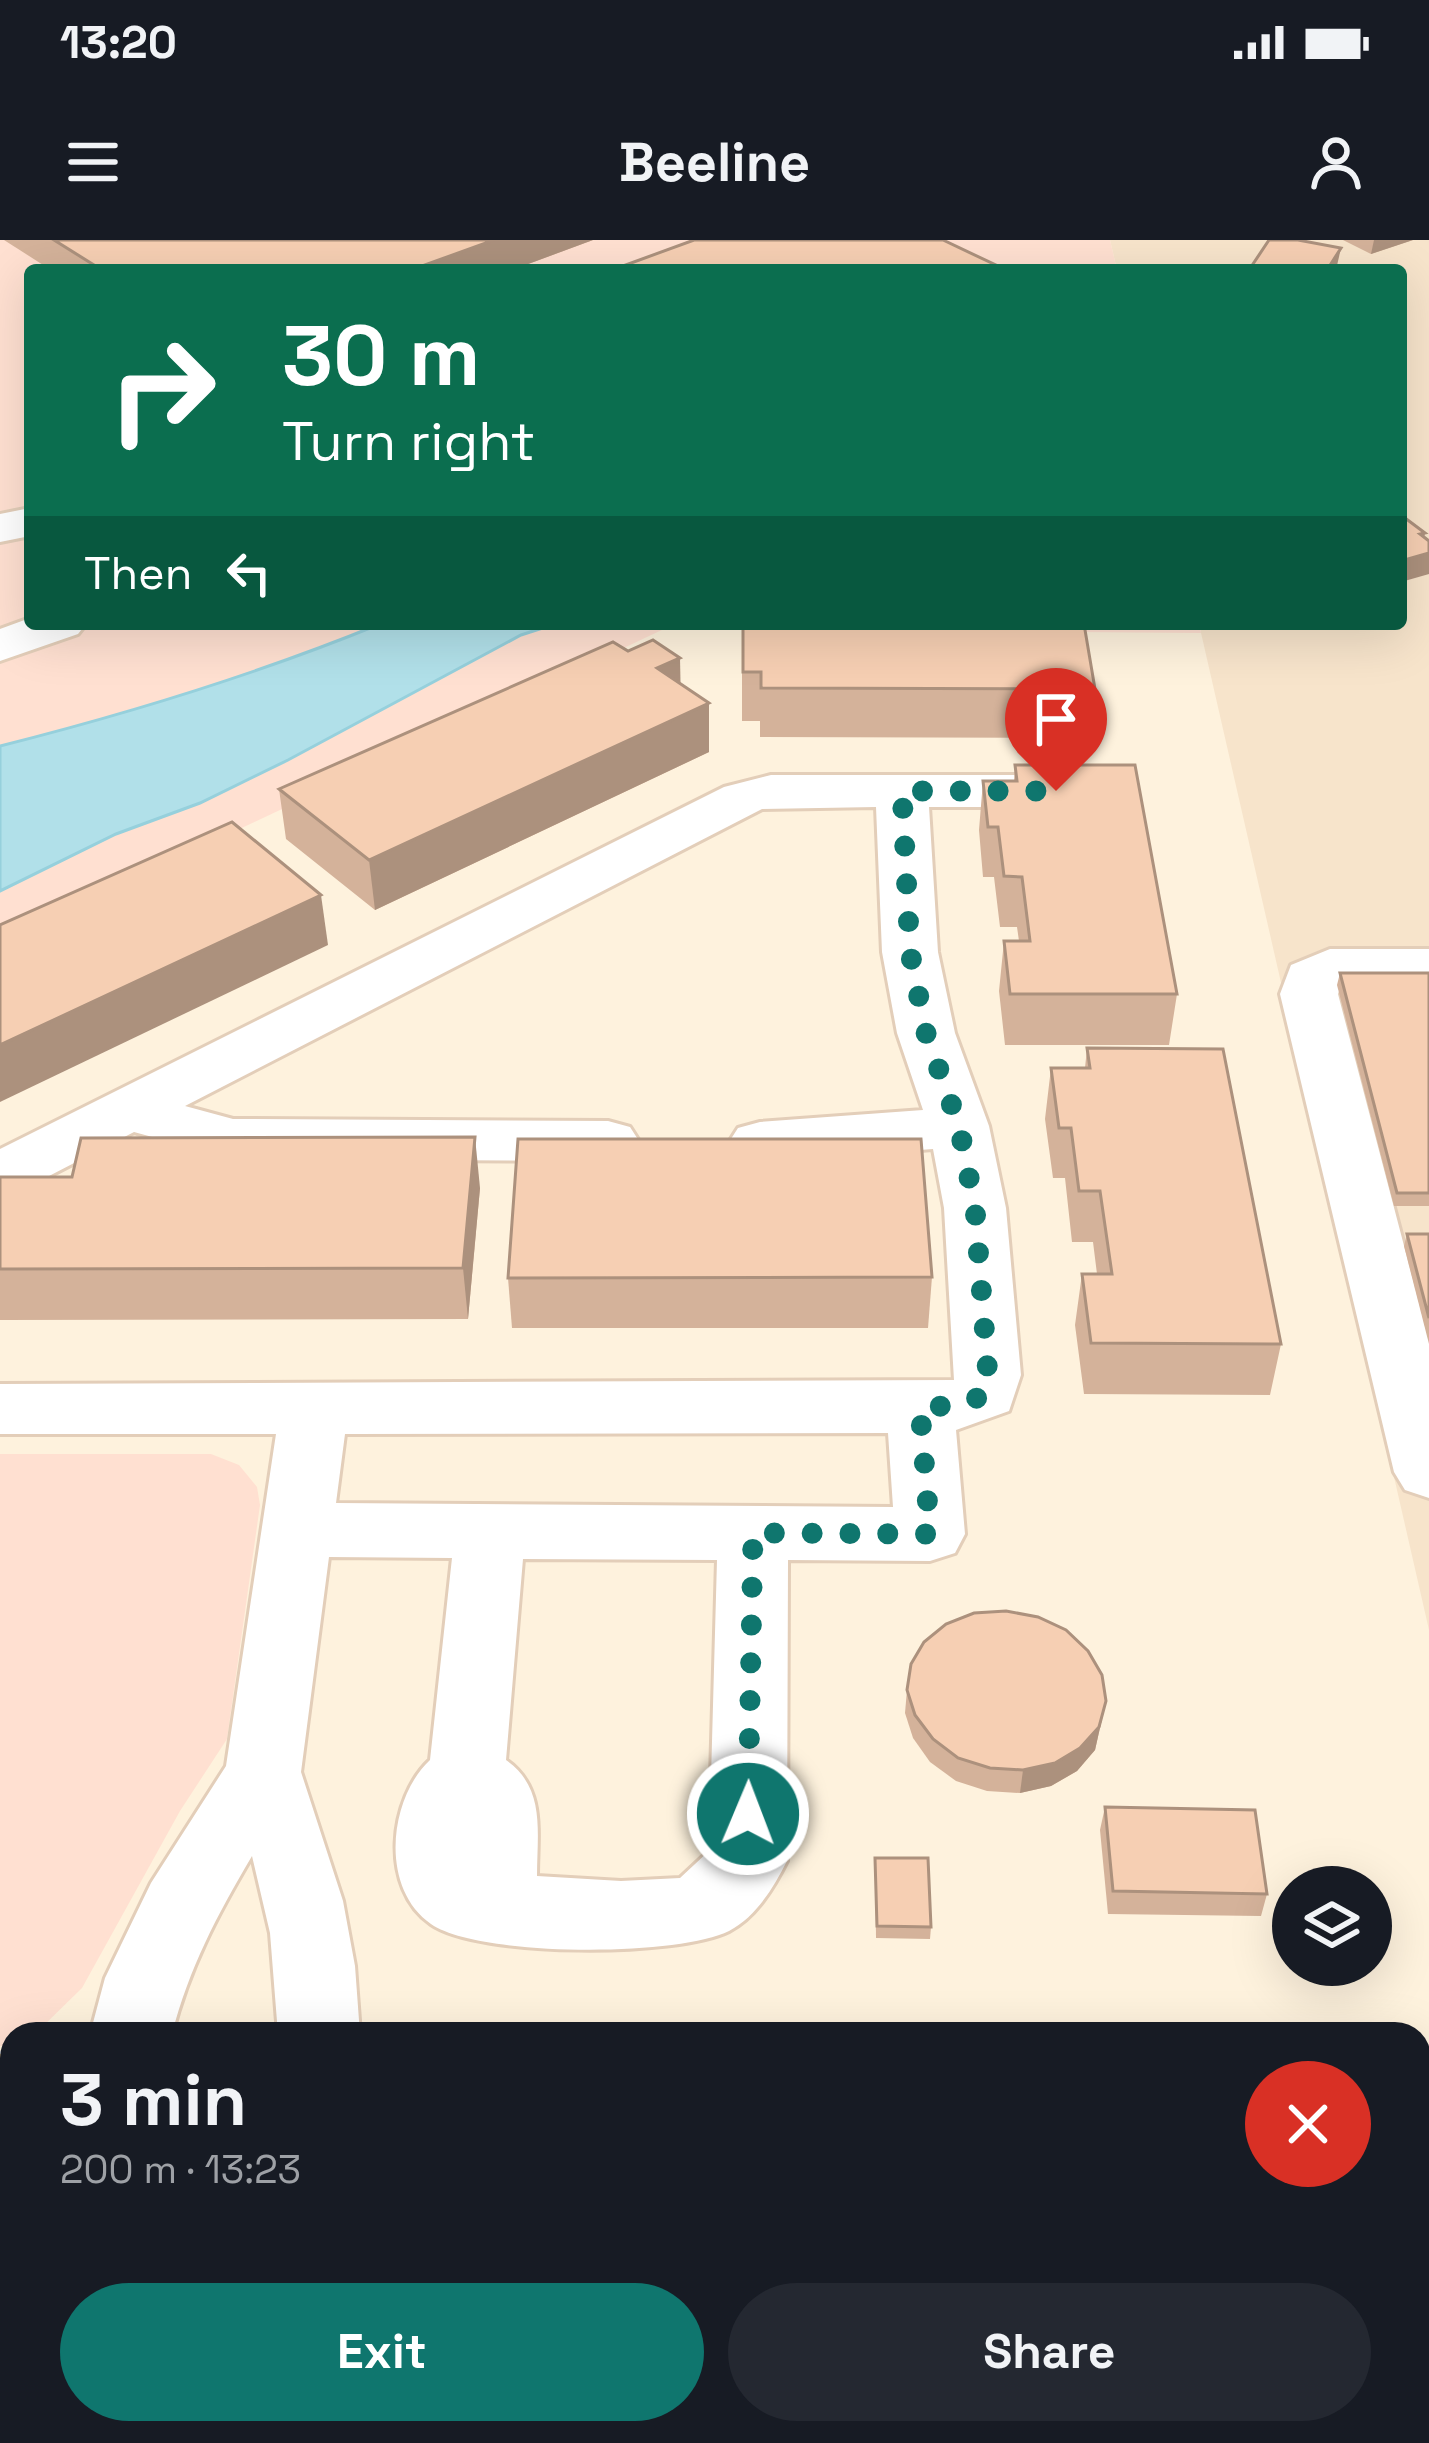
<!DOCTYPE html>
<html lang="en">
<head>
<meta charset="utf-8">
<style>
  body { margin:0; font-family:"Space Grotesk",sans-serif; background:#242831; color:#f1f3f6; height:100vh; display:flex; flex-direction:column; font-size:45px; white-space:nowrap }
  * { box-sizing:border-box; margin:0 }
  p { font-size:39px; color:#9ea1a6 }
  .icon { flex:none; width:66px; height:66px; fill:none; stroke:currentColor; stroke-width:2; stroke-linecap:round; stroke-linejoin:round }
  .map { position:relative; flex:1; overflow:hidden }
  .drawer { position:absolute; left:0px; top:1782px; width:1431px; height:423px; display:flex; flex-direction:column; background:#171b24; border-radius:36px 36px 0 0; box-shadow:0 12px 48px #0002 }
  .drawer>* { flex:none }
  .hud { position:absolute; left:24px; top:24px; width:1383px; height:366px; border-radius:12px; box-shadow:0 12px 48px #0002; background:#0b6e4f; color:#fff; overflow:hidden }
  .buttons { position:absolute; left:1272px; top:1626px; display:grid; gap:24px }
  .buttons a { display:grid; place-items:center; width:120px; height:120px; border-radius:50%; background:#171b24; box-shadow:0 12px 48px #0002; font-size:60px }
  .pin { position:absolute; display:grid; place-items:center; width:102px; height:102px; color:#fff; margin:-123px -51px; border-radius:50% 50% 50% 0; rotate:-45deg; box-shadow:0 0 12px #0007 }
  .pin .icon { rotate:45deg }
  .me { position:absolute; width:132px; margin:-66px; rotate:1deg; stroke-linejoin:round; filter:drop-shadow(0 0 9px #0008) }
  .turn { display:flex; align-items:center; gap:42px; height:252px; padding:0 60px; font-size:54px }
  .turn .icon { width:156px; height:156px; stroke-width:2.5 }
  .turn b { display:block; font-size:84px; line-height:102px }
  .then { display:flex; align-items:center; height:114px; padding:0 60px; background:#0003; gap:24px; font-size:45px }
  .round { display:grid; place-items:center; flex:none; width:126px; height:126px; border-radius:63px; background:#242831 }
  .headline { display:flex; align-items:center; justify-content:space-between; height:204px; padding:0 60px }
  h1 { font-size:72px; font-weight:700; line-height:90px }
  .action { display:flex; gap:24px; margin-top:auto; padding:24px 60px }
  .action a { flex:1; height:138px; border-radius:72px; background:#0f766e; color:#fff; font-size:48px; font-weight:700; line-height:138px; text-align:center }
  .action a+a { background:#242831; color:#f1f3f6 }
  .status { display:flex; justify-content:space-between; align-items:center; height:84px; padding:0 60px; background:#171b24; direction:ltr }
  .status svg { height:33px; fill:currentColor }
  header { display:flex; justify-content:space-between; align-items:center; height:156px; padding:0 60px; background:#171b24; font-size:54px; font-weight:700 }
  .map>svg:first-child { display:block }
  .residential { fill:#f7e4cb }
  .commercial { fill:#ffe0d1 }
  .industrial { fill:#ece3da }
  .water { fill:#b1e0e9; stroke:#96d0dc; stroke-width:3 }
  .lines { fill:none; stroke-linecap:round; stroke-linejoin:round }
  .minor-casing { stroke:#e3ceb9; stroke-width:6 }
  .major-casing { stroke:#fff; stroke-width:6 }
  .path { stroke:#dbb296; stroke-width:9; stroke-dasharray:3 10; stroke-linecap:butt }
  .minor { fill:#fff; fill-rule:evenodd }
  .major { fill:#ffd994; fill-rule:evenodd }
  .wall { fill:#d4b29a }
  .shaded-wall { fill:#ac917d }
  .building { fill:#f6cfb3; stroke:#ac917d; stroke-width:3 }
  .route { stroke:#0f766e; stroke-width:21; stroke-dasharray:0 37.8 }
</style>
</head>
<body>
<div class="status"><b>13:20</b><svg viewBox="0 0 49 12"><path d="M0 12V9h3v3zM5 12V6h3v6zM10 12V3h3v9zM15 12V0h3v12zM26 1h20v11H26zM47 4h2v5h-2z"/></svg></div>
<header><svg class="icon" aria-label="menu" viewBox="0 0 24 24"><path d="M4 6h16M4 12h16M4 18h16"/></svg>Beeline<svg class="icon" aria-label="person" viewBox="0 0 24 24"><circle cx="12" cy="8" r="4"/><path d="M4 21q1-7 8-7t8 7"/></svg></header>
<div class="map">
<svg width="1429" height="2203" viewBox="0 0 1429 2203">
  <rect width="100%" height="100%" fill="#fef2dd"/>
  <polygon class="residential" points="1110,0 1429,0 1429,1390 1199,384 1401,384 1401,30 1117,30"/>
  <g class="commercial">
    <polygon points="0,0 1110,0 1117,30 30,30 30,384 1199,384 1201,393 664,389 0,702"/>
    <polygon points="0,1214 211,1214 239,1225 257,1247 260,1265 227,1499 180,1571 82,1748 35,1794 12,1794 12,1804 6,1806 0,1806"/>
  </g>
  <polygon class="industrial" points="0,2018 12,2018 12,2193 1419,2193 1419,2048 1429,2048 1429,2203 0,2203"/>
  <path class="water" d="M380 384H555L521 395 288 520 200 563 116 594 0 651V506C131 473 255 435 380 384Z"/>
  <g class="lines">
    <defs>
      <g id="minor">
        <polygon points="30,268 30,296 0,302 0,274"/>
        <polygon points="30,378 30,384 86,384 78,394 0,421 0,389"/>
        <path d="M771 535H1073L1092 540 1100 551 1092 562 1073 567H929L938 712 955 793 989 886 1006 968 1021 1135 1009 1171 956 1190 965 1294 955 1313 930 1321 788 1320 787 1621C774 1647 756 1677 729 1691 677 1717 478 1717 431 1684 379 1648 389 1558 430 1520L452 1318 329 1317 301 1532 343 1661 355 1726 360 1794H278L270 1693 252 1616C217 1675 189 1728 172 1794H90L105 1738 151 1643 226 1526 276 1194H0V1144L954 1140 944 968 933 909 760 922 738 916 729 902 738 888 760 882 923 870 897 793 882 712 876 567 762 569 185 866 233 879 608 881 630 887 639 901 630 915 608 921 233 919 134 892 22 950 0 956V909L724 547ZM888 1193 893 1267 336 1263 345 1194ZM523 1319 717 1320 709 1611 680 1638 621 1641 537 1636C537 1592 546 1548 506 1520Z"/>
        <polygon points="1330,709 1429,709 1429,745 1341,745 1338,754 1429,1101 1429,1258 1405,1250 1394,1232 1280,754 1291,725"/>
        <polygon points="22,2193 114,2193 112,2203 20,2203"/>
        <polygon points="239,2193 331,2193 330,2203 238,2203"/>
      </g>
      <g id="major">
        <rect x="0" y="1814" width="12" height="76"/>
        <polygon points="1419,1849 1429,1850 1429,1928 1419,1927"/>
        <rect x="0" y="1976" width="12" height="84"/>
        <rect x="1419" y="2005" width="10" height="86"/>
      </g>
    </defs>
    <use href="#minor" class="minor-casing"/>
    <use href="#major" class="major-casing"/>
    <g class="path">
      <polyline points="1419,2157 1429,2157"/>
      <polyline points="159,2193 208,2194"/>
      <polyline points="361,2196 473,2193"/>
    </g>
    <use href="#minor" class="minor"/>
    <use href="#major" class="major"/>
  </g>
  <g class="wall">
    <polygon points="4,0 593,0 512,30 51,30"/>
    <polygon points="1343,0 1413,0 1371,14"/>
    <polygon points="742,384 1095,449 1089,498 760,497 760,481 742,481"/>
    <polygon points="628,411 680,418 680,444 709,512 375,670 286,599 279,549"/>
    <polygon points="1015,525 1177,754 1169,805 1005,805 999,751 1004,701 1019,701 1017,687 1000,687 994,637 983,637 979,590 983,541 1014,541"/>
    <polygon points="1340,733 1429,733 1429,966 1394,966 1337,745"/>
    <polygon points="1087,808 1281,1104 1270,1155 1084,1154 1075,1085 1082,1034 1097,1034 1093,1002 1072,1002 1065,938 1053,938 1045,879 1051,828 1085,828"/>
    <polygon points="0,937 480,948 468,1079 0,1080"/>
    <polygon points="1407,994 1429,994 1429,1104 1404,1006"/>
    <polygon points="932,1037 928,1088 512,1088 508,1038"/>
    <polygon points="907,1450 1106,1461 1095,1510 1077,1531 1051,1546 1020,1553 987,1551 956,1541 930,1522 913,1498 905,1473"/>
    <polygon points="1105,1567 1267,1654 1261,1676 1108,1674 1100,1590"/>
    <polygon points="875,1618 931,1687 930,1699 876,1698"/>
  </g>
  <g class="shaded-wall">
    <polygon points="494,0 593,0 512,30 411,30"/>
    <polygon points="1374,0 1413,0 1371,14"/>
    <polygon points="1341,8 1336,30 1327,30"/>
    <polygon points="1425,293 1421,315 1429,313 1429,334 1401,342 1401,321 1420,294"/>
    <polygon points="680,418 681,467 657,428"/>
    <polygon points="709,463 709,512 375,670 369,620"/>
    <polygon points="321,655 328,705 0,862 0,805"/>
    <polygon points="475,897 480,948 468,1079 463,1028"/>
    <polygon points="1106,1461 1095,1510 1077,1531 1051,1546 1020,1553 1023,1530"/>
  </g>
  <g class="building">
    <polygon points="54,0 494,0 411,30 102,30"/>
    <polygon points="694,0 943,0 1000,27 993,30 612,30"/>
    <polygon points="1269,0 1298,0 1341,8 1327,30 1249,30"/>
    <polygon points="1401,275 1425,293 1420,294 1429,301 1429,313 1401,321"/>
    <polygon points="743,384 1084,384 1095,449 761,448 761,432 743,432"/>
    <polygon points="653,400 680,418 657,428 709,463 369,620 279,549 613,402 628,411"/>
    <polygon points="1015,525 1135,525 1177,754 1010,754 1004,701 1030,701 1022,637 1004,636 998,587 988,587 983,541 1017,541"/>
    <polygon points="232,582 321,655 0,805 0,685"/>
    <polygon points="1340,733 1429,733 1429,953 1397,953"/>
    <polygon points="1087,808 1223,809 1281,1104 1091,1103 1082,1034 1112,1034 1100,951 1079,951 1071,888 1059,888 1051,828 1090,828"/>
    <polygon points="475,897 463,1028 0,1029 0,937 72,937 81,898"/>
    <polygon points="518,899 921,899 932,1037 508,1038"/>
    <polygon points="1407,994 1429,994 1429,1078"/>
    <polygon points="1006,1371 1038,1377 1066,1390 1088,1411 1102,1435 1106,1461 1099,1487 1080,1508 1055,1523 1023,1530 990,1528 958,1518 933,1499 915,1475 907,1450 911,1424 924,1402 946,1384 974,1373"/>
    <polygon points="1105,1567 1255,1570 1267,1654 1113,1651"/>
    <polygon points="875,1618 928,1618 931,1687 877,1686"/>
  </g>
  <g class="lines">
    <polyline class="route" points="748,1574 753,1293 930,1294 920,1168 965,1164 985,1154 988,1136 975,968 959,886 926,793 910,712 902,551 1056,551"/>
  </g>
</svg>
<div class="buttons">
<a><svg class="icon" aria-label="layers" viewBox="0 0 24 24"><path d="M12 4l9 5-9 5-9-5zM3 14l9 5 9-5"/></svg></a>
</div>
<div class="pin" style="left:1056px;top:551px;background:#d93025"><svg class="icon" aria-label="arrive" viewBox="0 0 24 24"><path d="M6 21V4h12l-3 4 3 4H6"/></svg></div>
<svg class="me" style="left:748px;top:1574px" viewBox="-20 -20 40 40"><circle r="17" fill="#0f766e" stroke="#fff" stroke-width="3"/><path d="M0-11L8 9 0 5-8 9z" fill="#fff"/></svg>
<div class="hud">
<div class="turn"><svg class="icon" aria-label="right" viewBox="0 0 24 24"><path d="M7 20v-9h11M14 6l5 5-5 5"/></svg><div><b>30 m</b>Turn right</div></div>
<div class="then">Then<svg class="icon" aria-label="left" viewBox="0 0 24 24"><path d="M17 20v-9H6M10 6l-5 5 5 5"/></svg></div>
</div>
<section class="drawer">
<div class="headline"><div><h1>3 min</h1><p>200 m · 13:23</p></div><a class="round" style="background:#d93025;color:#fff"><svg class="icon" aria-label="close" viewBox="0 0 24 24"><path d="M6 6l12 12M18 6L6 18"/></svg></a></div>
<div class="action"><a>Exit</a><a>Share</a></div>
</section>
</div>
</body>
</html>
